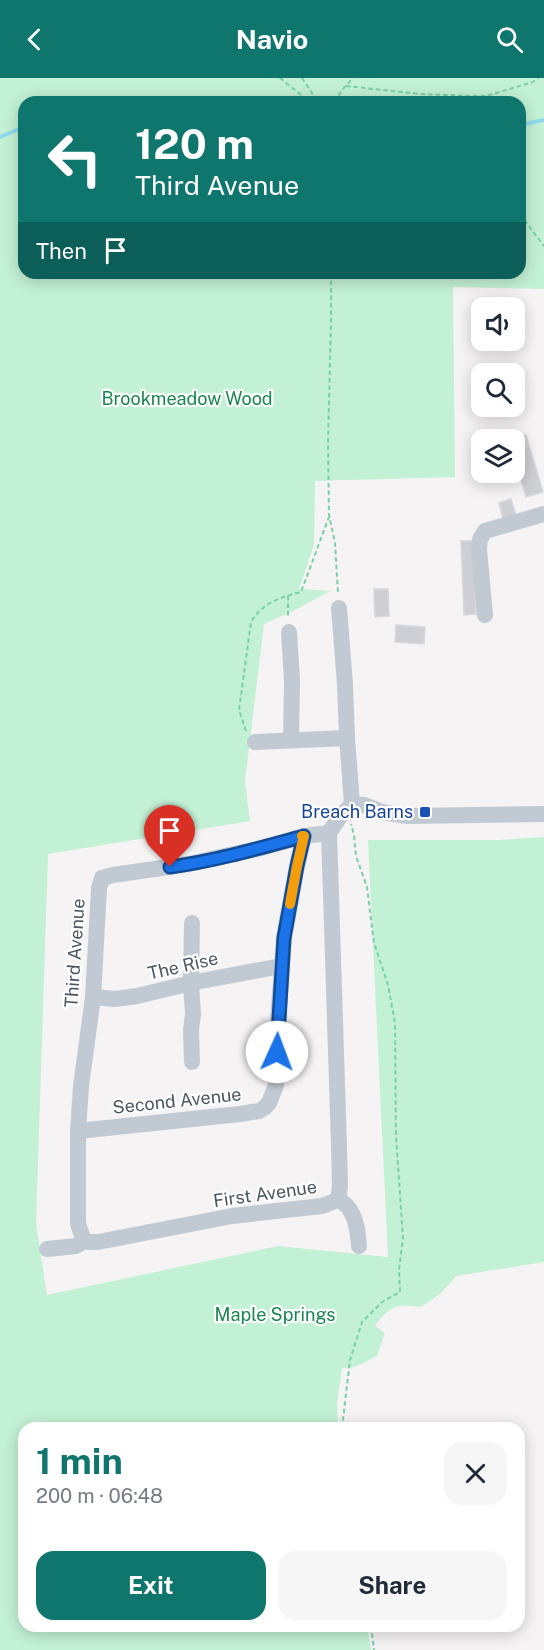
<!DOCTYPE html>
<html lang="en">
<head>
<meta charset="utf-8">
<style>
  body { margin:0; font-family:"Public Sans",sans-serif; background:#f6f6f7; color:#1f2937; height:100vh; display:flex; flex-direction:column; font-size:22px; white-space:nowrap }
  * { box-sizing:border-box; margin:0 }
  p { font-size:20px; color:#747a83 }
  .icon { flex:none; width:33px; height:33px; fill:none; stroke:currentColor; stroke-width:2; stroke-linecap:round; stroke-linejoin:round }
  .map { position:relative; flex:1; overflow:hidden }
  .sheet { position:absolute; left:18px; top:1344px; width:507px; height:210px; display:flex; flex-direction:column; background:#fff; border-radius:18px; box-shadow:0 3px 15px #0003 }
  .sheet>* { flex:none }
  .banner { position:absolute; left:18px; top:18px; width:508px; height:183px; border-radius:18px; box-shadow:0 3px 15px #0003; background:#0f766e; color:#fff; overflow:hidden }
  .tools { position:absolute; left:471px; top:219px; display:grid; gap:12px }
  .tools a { display:grid; place-items:center; width:54px; height:54px; border-radius:12px; background:#fff; box-shadow:0 3px 15px #0003; font-size:30px }
  .pin { position:absolute; display:grid; place-items:center; width:51px; height:51px; color:#fff; margin:-62px -26px; border-radius:50% 50% 50% 0; rotate:-45deg; box-shadow:0 0 6px #0007 }
  .pin .icon { rotate:45deg }
  .me { position:absolute; width:66px; margin:-33px; rotate:2deg; stroke-linejoin:round; filter:drop-shadow(0 0 4px #0008) }
  .turn { display:flex; align-items:center; gap:21px; height:126px; padding:0 18px; font-size:27px }
  .turn .icon { width:78px; height:78px; stroke-width:2.5 }
  .turn b { display:block; font-size:42px; line-height:51px }
  .then { display:flex; align-items:center; height:57px; padding:0 18px; background:#0003; gap:12px; font-size:22px }
  .round { display:grid; place-items:center; flex:none; width:63px; height:63px; border-radius:18px; background:#f6f6f7 }
  .overview { display:flex; align-items:center; justify-content:space-between; height:102px; padding:0 18px }
  h1 { font-size:36px; font-weight:700; line-height:45px; color:#0f766e }
  .primary-button { display:flex; gap:12px; margin-top:auto; padding:12px 18px }
  .primary-button a { flex:1; height:69px; border-radius:18px; background:#0f766e; color:#fff; font-size:24px; font-weight:700; line-height:69px; text-align:center }
  .primary-button a+a { background:#f6f6f7; color:#1f2937 }
  header { display:flex; justify-content:space-between; align-items:center; height:78px; padding:0 18px; background:#0f766e; color:#fff; font-size:27px; font-weight:700 }
  .map>svg:first-child { display:block }
  .green { fill:#c3f1d5; fill-rule:evenodd }
  .lines { fill:none; stroke-linecap:round; stroke-linejoin:round }
  .stream { stroke:#90daee; stroke-width:4 }
  .building { fill:#cdcfd5; stroke:#d7d9de; stroke-width:1.5 }
  .path { stroke:#7ad0a6; stroke-width:2; stroke-dasharray:4.5 3; stroke-linecap:butt }
  .minor { stroke:#c1cad2; stroke-width:16 }
  .route-casing { stroke:#114b97; stroke-width:15 }
  .route { stroke:#1a73e8; stroke-width:10 }
  .slow { stroke:#f59e0b; stroke-width:10 }
  .transit-dot { fill:#1a4fb4; stroke:#fff; stroke-width:2 }
  .labels { text-anchor:middle; stroke-width:4.5; stroke-linejoin:round; paint-order:stroke }
  .park-label { font-size:18px; fill:#17864f; stroke:#fff }
  .transit-label { font-size:18px; fill:#164399; stroke:#fff; text-anchor:end }
  .street-label { font-size:18px; fill:#4a5661; stroke:#fff }
</style>
</head>
<body>
<header><svg class="icon" aria-label="back" viewBox="0 0 24 24"><path d="M15 5l-7 7 7 7"/></svg>Navio<svg class="icon" aria-label="search" viewBox="0 0 24 24"><circle cx="10" cy="10" r="6"/><path d="M15 15l6 6"/></svg></header>
<div class="map">
<svg width="544" height="1572" viewBox="0 0 544 1572">
  <rect width="100%" height="100%" fill="#f5f3f3"/>
  <path class="green" d="M0 0H544V211L453 209 455 399 315 403 314 467 299 511 330 513 295 532 264 546 245 703 250 743 48 776 36 1146 47 1217 278 1168 388 1179 368 762H496L544 759V1184L456 1198 440 1216 421 1229C396 1225 390 1228 375 1248L385 1255 377 1278 355 1289 342 1290 337 1325 338 1350H24V1548H367L371 1572H0ZM24 24H520V195H24Z"/>
  <g class="lines">
    <g class="stream">
      <polyline points="520,47 544,42"/>
      <polyline points="0,59 24,49"/>
    </g>
  </g>
  <g class="building">
    <polygon points="526,357 543,414 526,419 514,379 514,362 511,362"/>
    <polygon points="511,421 516,437 503,441 499,425"/>
    <polygon points="461,463 473,463 476,536 464,537"/>
    <polygon points="374,511 388,511 389,538 375,539"/>
    <polygon points="396,547 425,549 424,566 395,564"/>
  </g>
  <g class="lines">
    <g class="path">
      <polyline points="280,0 310,24"/>
      <polyline points="302,0 318,24"/>
      <polyline points="346,8 420,16 471,18 486,18 533,4 538,0"/>
      <polyline points="335,24 342,12 353,0"/>
      <polyline points="520,136 544,168"/>
      <polyline points="331,195 331,244 328,364 329,437 335,465 338,515"/>
      <polyline points="288,518 288,539"/>
      <path d="M246 653 239 632 251 544C262 525 281 519 301 514L329 439"/>
      <polyline points="342,1350 350,1282 362,1244 382,1224 400,1214 399,1191 403,1160 396,1058 395,945 388,907 374,865 367,809 356,778 354,757 351,746"/>
      <polyline points="371,1548 374,1572"/>
    </g>
    <g class="minor">
      <polyline points="339,530 345,606 347,660 352,726"/>
      <polyline points="485,537 479,471 480,461 485,453 544,436"/>
      <polyline points="289,554 292,603 291,662"/>
      <polyline points="255,664 347,660"/>
      <polyline points="352,726 364,727 382,734 408,738 544,736"/>
      <polyline points="192,845 191,905 193,936 191,952 192,984"/>
      <polyline points="93,919 115,921 137,918 191,905 281,888"/>
      <polyline points="78,1053 240,1036 259,1033 264,1030 269,1025 276,1007 277,957 284,860 297,788 304,758"/>
      <path d="M338 1122C355 1128 358 1152 359 1168"/>
      <polyline points="84,1163 90,1164 98,1164 232,1138 322,1128 338,1122 340,1108 339,1068 329,755 339,740 352,726"/>
      <polyline points="84,1163 78,1146 78,1053 81,1008 93,919 99,810 102,800 113,797 189,786 261,770 304,758 329,755"/>
      <polyline points="47,1171 76,1168 84,1163"/>
    </g>
  </g>
  <g class="lines">
    <defs>
      <path id="route" d="M170 789C215 783 260 770 304 758L297 788 284 860 277 974"/>
    </defs>
    <use href="#route" class="route-casing"/>
    <use href="#route" class="route"/>
    <polyline class="slow" points="290,826 297,788 304,758 302,758"/>
  </g>
  <rect class="transit-dot" x="419" y="728" width="12" height="12" rx="3"/>
  <g class="labels">
    <g class="park-label">
      <text x="187" y="327">Brookmeadow Wood</text>
      <text x="275" y="1243">Maple Springs</text>
    </g>
    <g class="transit-label">
      <text x="413" y="740">Breach Barns</text>
    </g>
    <g class="street-label">
      <text transform="translate(75 875) rotate(-86)" y="6">Third Avenue</text>
      <text transform="translate(183 888) rotate(-13)" y="6">The Rise</text>
      <text transform="translate(177 1023) rotate(-6)" y="6">Second Avenue</text>
      <text transform="translate(265 1116) rotate(-8)" y="6">First Avenue</text>
    </g>
  </g>
</svg>
<div class="tools">
<a><svg class="icon" aria-label="sound" viewBox="0 0 24 24"><path d="M4 9h4l5-4v14l-5-4H4zM17 9q2 3 0 6"/></svg></a>
<a><svg class="icon" aria-label="search" viewBox="0 0 24 24"><circle cx="10" cy="10" r="6"/><path d="M15 15l6 6"/></svg></a>
<a><svg class="icon" aria-label="layers" viewBox="0 0 24 24"><path d="M12 4l9 5-9 5-9-5zM3 14l9 5 9-5"/></svg></a>
</div>
<div class="pin" style="left:170px;top:789px;background:#d93025"><svg class="icon" aria-label="arrive" viewBox="0 0 24 24"><path d="M6 21V4h12l-3 4 3 4H6"/></svg></div>
<svg class="me" style="left:277px;top:974px" viewBox="-20 -20 40 40"><circle r="19" fill="#fff"/><path d="M0-13L10 11 0 6-10 11z" fill="#1a73e8"/></svg>
<div class="banner">
<div class="turn"><svg class="icon" aria-label="left" viewBox="0 0 24 24"><path d="M17 20v-9H6M10 6l-5 5 5 5"/></svg><div><b>120 m</b>Third Avenue</div></div>
<div class="then">Then<svg class="icon" aria-label="arrive" viewBox="0 0 24 24"><path d="M6 21V4h12l-3 4 3 4H6"/></svg></div>
</div>
<section class="sheet">
<div class="overview"><div><h1>1 min</h1><p>200 m · 06:48</p></div><a class="round"><svg class="icon" aria-label="close" viewBox="0 0 24 24"><path d="M6 6l12 12M18 6L6 18"/></svg></a></div>
<div class="primary-button"><a>Exit</a><a>Share</a></div>
</section>
</div>
</body>
</html>
